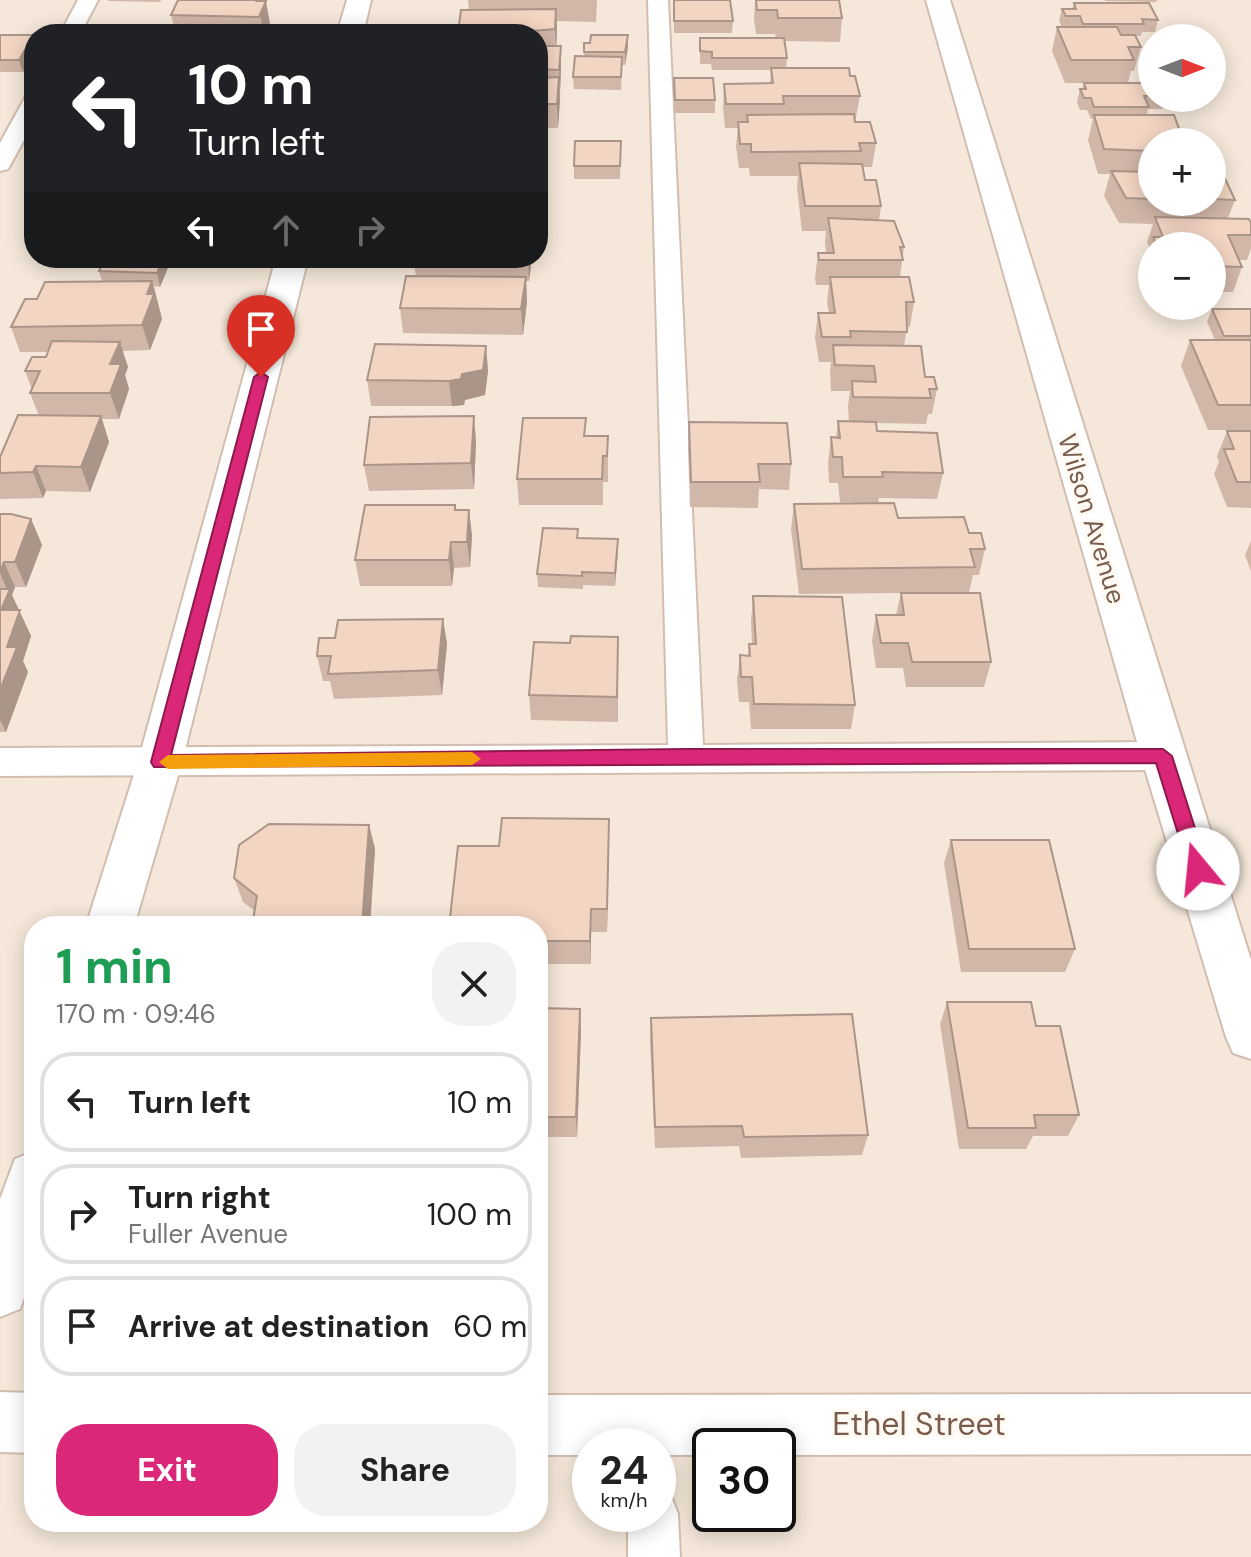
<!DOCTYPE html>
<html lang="en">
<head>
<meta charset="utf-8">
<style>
  body { margin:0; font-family:"DM Sans",sans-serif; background:#f2f2f2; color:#222; height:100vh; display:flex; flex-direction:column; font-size:30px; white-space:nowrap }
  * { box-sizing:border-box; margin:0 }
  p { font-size:26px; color:#767676 }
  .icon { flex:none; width:44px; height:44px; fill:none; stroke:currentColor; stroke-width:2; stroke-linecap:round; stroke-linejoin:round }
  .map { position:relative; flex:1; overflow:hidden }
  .side { position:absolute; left:24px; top:916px; width:524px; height:616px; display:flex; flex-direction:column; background:#fff; border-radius:32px; box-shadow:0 4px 20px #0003 }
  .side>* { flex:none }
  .top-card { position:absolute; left:24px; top:24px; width:524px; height:244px; border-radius:32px; box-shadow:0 4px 20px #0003; background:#202124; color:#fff; overflow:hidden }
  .needle { width:52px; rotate:90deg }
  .tools { position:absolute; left:1138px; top:24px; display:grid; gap:16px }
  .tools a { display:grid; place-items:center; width:88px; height:88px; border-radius:50%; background:#fff; box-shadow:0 4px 20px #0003; font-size:40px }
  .speed { position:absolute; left:572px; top:1428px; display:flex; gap:16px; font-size:40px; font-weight:700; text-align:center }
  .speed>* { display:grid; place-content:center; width:104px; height:104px; border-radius:50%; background:#fff; box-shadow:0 4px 20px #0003; line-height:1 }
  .speed small { font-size:20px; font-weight:400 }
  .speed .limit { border:4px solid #111; border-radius:12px; background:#fff; color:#111 }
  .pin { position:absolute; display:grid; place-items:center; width:68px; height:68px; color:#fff; margin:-82px -34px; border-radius:50% 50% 50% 0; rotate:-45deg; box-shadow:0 0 8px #0007 }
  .pin .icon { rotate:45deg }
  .me { position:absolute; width:88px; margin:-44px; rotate:343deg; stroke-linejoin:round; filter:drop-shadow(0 0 6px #0008) }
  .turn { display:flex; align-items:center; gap:28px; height:168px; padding:0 32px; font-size:36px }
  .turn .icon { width:104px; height:104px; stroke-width:2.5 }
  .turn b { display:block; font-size:56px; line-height:68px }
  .lanes { display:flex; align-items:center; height:76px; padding:0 32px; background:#0003; justify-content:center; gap:40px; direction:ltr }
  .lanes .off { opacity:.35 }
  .round { display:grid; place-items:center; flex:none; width:84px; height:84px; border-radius:32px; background:#f2f2f2 }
  .head { display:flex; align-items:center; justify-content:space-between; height:136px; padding:0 32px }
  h1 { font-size:48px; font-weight:700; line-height:60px; color:#1e9e55 }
  .button { display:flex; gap:16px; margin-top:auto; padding:16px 32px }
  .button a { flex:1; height:92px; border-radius:32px; background:#db2777; color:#fff; font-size:32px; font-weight:700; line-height:92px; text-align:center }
  .button a+a { background:#f2f2f2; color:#222 }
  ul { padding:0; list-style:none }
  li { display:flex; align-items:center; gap:24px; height:100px; margin:0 16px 12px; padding:0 16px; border:4px solid #e0e0e0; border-radius:32px }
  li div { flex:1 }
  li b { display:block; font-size:30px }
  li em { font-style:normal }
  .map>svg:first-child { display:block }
  .residential { fill:#f5e8da; fill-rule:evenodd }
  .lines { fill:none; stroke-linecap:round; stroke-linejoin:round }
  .service-casing { stroke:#d1beb0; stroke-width:4 }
  .minor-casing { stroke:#d1beb0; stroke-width:4 }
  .service { fill:#fff; fill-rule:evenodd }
  .minor { fill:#fff; fill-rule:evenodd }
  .wall { fill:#d1b7a8 }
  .shaded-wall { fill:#aa9588 }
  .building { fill:#f3d5c3; stroke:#aa9588; stroke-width:2 }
  .route { fill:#db2777; stroke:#8e194d; stroke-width:2 }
  .slow { fill:#f59e0b }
  .labels { text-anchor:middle; stroke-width:7; stroke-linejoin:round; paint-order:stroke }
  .street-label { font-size:26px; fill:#7a5c4d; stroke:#fffaf3 }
  .near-street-label { font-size:32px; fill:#7a5c4d; stroke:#fffaf3 }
</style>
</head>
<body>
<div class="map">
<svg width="1251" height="1557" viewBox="0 0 1251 1557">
  <rect width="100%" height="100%" fill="#fdf6ec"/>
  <path class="residential" d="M0 0H1251V1557H0ZM34 34H538V258H34ZM1152 38H1212V98H1152ZM1152 142H1212V202H1152ZM1152 246H1212V306H1152ZM34 926H538V1522H34ZM590 1446H658V1514H590ZM710 1446H778V1514H710Z"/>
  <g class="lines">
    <defs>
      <g id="service">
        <polygon points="78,0 98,0 80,34 60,34"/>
        <polygon points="648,0 668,0 703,745 1163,742 1176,746 1181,756 1176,766 1163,770 0,776 0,748 668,745"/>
        <polygon points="34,94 34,122 8,169 0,171 0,143 26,96"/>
        <polygon points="658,1491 671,1496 678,1514 680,1557 628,1557 628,1514 658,1514"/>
      </g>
      <g id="minor">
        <polygon points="347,0 371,0 363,34 337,34"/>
        <polygon points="926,0 950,0 1251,960 1251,1059 1233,1053 1226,1037 1141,756"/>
        <polygon points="276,258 308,258 182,762 134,926 86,926 138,762"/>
        <polygon points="34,1151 34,1270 20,1309 0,1317 0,1199 15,1159"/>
        <polygon points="0,1392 34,1393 34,1453 0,1452"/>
        <polygon points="1251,1394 1251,1454 778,1455 778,1446 710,1446 710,1455 658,1455 658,1446 590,1446 590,1455 538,1455 538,1395"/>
      </g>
    </defs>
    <use href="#service" class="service-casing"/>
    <use href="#minor" class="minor-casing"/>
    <use href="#service" class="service"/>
    <use href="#minor" class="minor"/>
  </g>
  <g class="wall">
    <polygon points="108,0 161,0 160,2 108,1"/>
    <polygon points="178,0 260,0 270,24 266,34 176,34 171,15"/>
    <polygon points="468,0 597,0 596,22 557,21 556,46 561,69 558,128 538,128 538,34 458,34 469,10"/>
    <polygon points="674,0 733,21 732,33 674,33"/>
    <polygon points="755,0 840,0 839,2 842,18 840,42 784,41 787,58 786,68 850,76 860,96 855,122 876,143 872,167 863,167 865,180 881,206 879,221 904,247 900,277 914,302 910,327 907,327 904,346 925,377 937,389 932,414 928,414 926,424 876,423 877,431 943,473 937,499 879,498 878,503 898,518 969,533 985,549 979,575 973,575 969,593 991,662 984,687 906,687 903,668 876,668 872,641 876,615 896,615 901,593 799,594 791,529 794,504 877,503 840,502 838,483 829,483 828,463 831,437 836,437 838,421 849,421 848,406 850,391 831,391 830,371 831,362 819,362 815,338 818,313 829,313 827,302 829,285 816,285 815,278 818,253 826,253 825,243 826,231 802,231 797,188 798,176 750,176 749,168 739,168 736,146 738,128 725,128 723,108 724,84 770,83 771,70 712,70 711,64 700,64 700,38 776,38 775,34 756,34 754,19"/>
    <polygon points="1105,0 1157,0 1156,2 1105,1"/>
    <polygon points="1074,3 1158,20 1155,32 1142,32 1141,36 1135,36 1141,47 1134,71 1131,71 1128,83 1152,83 1152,98 1166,98 1163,109 1148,109 1147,115 1181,134 1178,142 1152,142 1152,202 1212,202 1212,172 1235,200 1228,218 1251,223 1251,248 1247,260 1239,260 1242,267 1233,292 1212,292 1212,246 1152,246 1152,280 1146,262 1150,249 1147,242 1153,224 1119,223 1104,196 1110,174 1098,174 1088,140 1093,119 1091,119 1087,110 1080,110 1077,102 1080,89 1082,89 1084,83 1065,83 1052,51 1057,27 1062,27 1059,21 1062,9 1072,9"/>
    <polygon points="0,35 34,35 34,54 23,72 0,72"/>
    <polygon points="584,43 628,47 625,65 622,65 621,90 574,89 573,77 584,56"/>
    <polygon points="674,78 715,100 715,113 675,113"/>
    <polygon points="621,141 620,179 574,179 574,166"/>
    <polygon points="92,258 172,258 160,287 154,286 162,319 150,350 122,351 128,367 125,375 129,389 119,419 102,419 109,442 90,492 46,491 43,498 0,499 0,457 39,416 30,393 32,389 25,371 46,357 48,352 20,352 11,327 37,299 102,281 99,271 101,267 95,267"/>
    <polygon points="413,258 532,258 529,281 526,281 527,302 523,335 403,333 400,308 416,276"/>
    <polygon points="1212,309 1251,309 1251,430 1208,430 1181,366 1190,340 1215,340 1207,322"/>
    <polygon points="486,346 488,371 485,395 465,400 464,405 452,406 371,406 367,380"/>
    <polygon points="689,422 791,464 789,490 759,489 758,508 690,507 688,448"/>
    <polygon points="1227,431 1251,431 1251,508 1227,507 1214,474 1219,462 1217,456"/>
    <polygon points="608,436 608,482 603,482 603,505 519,505 517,479"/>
    <polygon points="476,441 474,489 369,491 364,465"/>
    <polygon points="455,505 456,510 469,510 472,536 470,567 454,568 452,586 360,586 355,560"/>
    <polygon points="0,514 31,519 42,545 26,587 15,587 12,595 31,636 23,661 28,672 6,732 0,732"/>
    <polygon points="578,538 618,539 615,586 583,585 583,589 538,587 537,574"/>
    <polygon points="1251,541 1251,571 1245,555"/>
    <polygon points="753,596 855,705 851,729 751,729 749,702 739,702 737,680 740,655 748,656 749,644 752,644 751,622"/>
    <polygon points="443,619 447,644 442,695 334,699 330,681 323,681 317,656 335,638"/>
    <polygon points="618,637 618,722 531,720 529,695 570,643"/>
    <polygon points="609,819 607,932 591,932 591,964 538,964 538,926 452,926 450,918 499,846"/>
    <polygon points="369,825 375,849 370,926 252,926 255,911 243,902 234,878"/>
    <polygon points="951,840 1075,949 1065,972 961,972 944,863"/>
    <polygon points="947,1002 1079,1115 1068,1136 1033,1136 1026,1149 959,1149 940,1024"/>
    <polygon points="538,1008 580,1009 581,1031 577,1137 544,1137 543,1156 538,1156"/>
    <polygon points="651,1018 868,1135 862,1155 741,1158 739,1146 655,1148 650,1040"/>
  </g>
  <g class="shaded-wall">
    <polygon points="258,0 260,0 262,10 266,1 270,24 266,34 263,34"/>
    <polygon points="556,9 557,32 556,53 555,29"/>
    <polygon points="34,35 34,54 23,72 19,60"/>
    <polygon points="628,35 628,47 625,65 625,52"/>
    <polygon points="560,46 561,69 560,93 559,70"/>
    <polygon points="559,77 560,101 558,128 557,104"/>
    <polygon points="163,258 172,258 160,287 157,273"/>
    <polygon points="528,258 532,258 529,281"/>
    <polygon points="526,277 527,302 523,335 521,309"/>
    <polygon points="152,281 162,319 150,350 142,325 147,294"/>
    <polygon points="120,342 128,367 125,375 129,389 119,419 110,393 110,364"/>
    <polygon points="486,346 488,371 485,395 465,400 464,405 452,406 449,381 462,374"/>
    <polygon points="101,416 109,442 90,492 81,467"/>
    <polygon points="474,416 476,441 474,489 471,463"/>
    <polygon points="36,466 46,491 43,498 33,472"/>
    <polygon points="469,510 472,536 470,567 467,542"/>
    <polygon points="31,519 42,545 26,587 15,562"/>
    <polygon points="618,539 618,552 615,586 615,573"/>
    <polygon points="451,542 454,568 452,586 449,560"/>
    <polygon points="4,562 15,587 12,595 31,636 23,661 28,672 6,732 0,720 0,690 7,647 1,610 8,592 0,573"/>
    <polygon points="443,619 447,644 442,695 438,670"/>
    <polygon points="609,819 609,843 607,932 607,909"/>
    <polygon points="369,825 375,849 370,926 362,926"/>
    <polygon points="591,909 591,964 590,941"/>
    <polygon points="580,1009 581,1031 577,1137 576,1117"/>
    <polygon points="542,1117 544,1137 543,1156 541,1136"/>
  </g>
  <g class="building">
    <polygon points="178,0 258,0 257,1 266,1 259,17 171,15"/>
    <polygon points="674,0 730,0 733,21 674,21"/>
    <polygon points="756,0 839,0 842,18 778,18 777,10 757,10"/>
    <polygon points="1074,3 1149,3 1158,20 1142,19 1144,24 1083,24 1080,16 1066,16 1062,9 1076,9"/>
    <polygon points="556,9 555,29 521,32 521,34 458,33 461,10"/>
    <polygon points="1057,27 1117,27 1121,35 1135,35 1141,47 1128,47 1134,60 1071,60"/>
    <polygon points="0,35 34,35 19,60 0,60"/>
    <polygon points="591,35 628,35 625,52 584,52 584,43 590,43"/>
    <polygon points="700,38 784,38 787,58 712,58 712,52 700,51"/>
    <polygon points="538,46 561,46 559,70 538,69"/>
    <polygon points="575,56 622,57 621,77 573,77"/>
    <polygon points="771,68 849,68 850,76 855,76 860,96 783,96 784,104 726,104 724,84 773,83"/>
    <polygon points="559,77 557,104 538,104 538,78"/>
    <polygon points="674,78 713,78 715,100 675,100"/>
    <polygon points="1084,83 1152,83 1152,96 1144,96 1149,107 1094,107 1091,98 1084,98 1080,89 1086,89"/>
    <polygon points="854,114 855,122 870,122 876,143 859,143 861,151 751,152 751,144 740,144 738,122 748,122 747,115"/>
    <polygon points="1094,115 1174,115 1181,134 1169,133 1173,142 1152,142 1152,151 1104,149"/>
    <polygon points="575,141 621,141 620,166 574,166"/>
    <polygon points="799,163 862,164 865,180 876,180 881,206 805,206"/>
    <polygon points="1111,171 1152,172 1152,199 1126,198"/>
    <polygon points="1212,172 1222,172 1235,200 1212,199"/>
    <polygon points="1155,217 1249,219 1251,223 1251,235 1228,235 1242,267 1212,266 1212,246 1157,246 1153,237 1163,237"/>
    <polygon points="828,218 894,221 904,247 900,247 903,260 819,260 818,253 834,253"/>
    <polygon points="105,258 163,258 157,273 99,271"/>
    <polygon points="406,276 526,277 521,309 400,308"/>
    <polygon points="830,277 909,277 914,302 906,302 907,332 850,331 851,337 822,337 818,313 835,313"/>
    <polygon points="152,281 147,294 154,294 142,325 11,327 25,299 37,299 45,282"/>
    <polygon points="1212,309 1251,309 1251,336 1224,336"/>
    <polygon points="1190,340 1251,340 1251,405 1218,405"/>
    <polygon points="52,341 120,342 110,364 121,364 110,393 30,393 40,371 25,371 32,357 46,357"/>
    <polygon points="375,344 486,346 483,370 462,374 461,379 449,381 367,380"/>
    <polygon points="833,345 921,346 925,377 934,377 937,389 929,389 931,398 853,397 852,381 876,382 874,366 835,365"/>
    <polygon points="18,415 101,416 81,467 36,466 33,472 0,473 0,457"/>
    <polygon points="474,416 471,463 364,465 370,417"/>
    <polygon points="523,418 586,418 584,436 608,436 607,456 603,456 602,479 517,479"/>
    <polygon points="838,421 876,422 877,431 937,433 943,473 882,472 883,477 843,477 842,457 833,457 831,437 840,438"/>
    <polygon points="689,422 787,423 791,464 758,464 760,482 691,482"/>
    <polygon points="1227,431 1251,431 1251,482 1237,482 1224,449 1234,449"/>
    <polygon points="894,503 898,518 964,517 969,533 981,533 985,549 970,549 975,567 802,569 794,504"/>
    <polygon points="365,505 455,505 455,510 469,510 467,542 451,542 449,560 355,560"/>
    <polygon points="0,514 11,514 31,519 15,562 4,562 0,572"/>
    <polygon points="543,528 578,529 577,538 618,539 615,573 582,572 582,576 537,574"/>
    <polygon points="0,589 10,589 1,610 20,610 7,647 17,647 0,690"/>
    <polygon points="901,593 980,593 991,662 912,662 908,643 881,643 876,615 904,615"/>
    <polygon points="753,596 842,597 855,705 754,704 752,677 741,677 740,655 750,656 749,644 756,644"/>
    <polygon points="443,619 438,670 328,674 331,656 317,656 319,638 335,638 338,620"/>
    <polygon points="571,636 618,637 617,697 529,695 534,642 570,643"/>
    <polygon points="502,818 609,819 607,909 591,909 590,941 538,941 538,926 506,926 506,919 450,918 458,846 499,846"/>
    <polygon points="269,824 369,825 362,926 252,926 257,896 234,878 239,845"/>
    <polygon points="951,840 1049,840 1075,949 969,949"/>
    <polygon points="947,1002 1031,1002 1036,1026 1060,1026 1079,1115 1034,1115 1036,1128 968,1128"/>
    <polygon points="538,1008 580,1009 576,1117 542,1117 541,1136 538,1136"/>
    <polygon points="852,1014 868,1135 744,1137 742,1126 655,1127 651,1018"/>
  </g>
  <polygon class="route" points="261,372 268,377 171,755 686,749 1163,749 1172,756 1208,869 1205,874 1198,876 1189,869 1156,763 154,767 151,762 254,377"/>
  <polygon class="slow" points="472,752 481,759 472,765 168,769 159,762 168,755"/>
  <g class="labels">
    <g class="street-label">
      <text transform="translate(1092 519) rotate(73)" y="9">Wilson Avenue</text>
    </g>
    <g class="near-street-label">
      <text x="919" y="1435">Ethel Street</text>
    </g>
  </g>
</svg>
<div class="tools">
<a><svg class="needle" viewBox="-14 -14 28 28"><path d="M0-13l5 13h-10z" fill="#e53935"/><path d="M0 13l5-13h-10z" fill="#767676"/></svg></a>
<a>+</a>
<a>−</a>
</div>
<div class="speed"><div>24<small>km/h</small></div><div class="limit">30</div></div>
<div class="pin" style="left:261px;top:377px;background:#d93025"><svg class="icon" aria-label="arrive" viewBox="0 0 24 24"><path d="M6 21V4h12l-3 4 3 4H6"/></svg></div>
<svg class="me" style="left:1198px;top:869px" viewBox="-20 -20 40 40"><circle r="19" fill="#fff"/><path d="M0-13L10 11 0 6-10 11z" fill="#db2777"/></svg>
<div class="top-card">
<div class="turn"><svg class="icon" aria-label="left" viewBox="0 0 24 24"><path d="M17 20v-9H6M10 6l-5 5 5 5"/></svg><div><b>10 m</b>Turn left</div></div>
<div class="lanes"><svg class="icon" aria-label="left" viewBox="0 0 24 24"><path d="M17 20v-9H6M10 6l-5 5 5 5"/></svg><svg class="icon off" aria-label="ahead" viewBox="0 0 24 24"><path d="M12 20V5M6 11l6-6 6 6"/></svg><svg class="icon off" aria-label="right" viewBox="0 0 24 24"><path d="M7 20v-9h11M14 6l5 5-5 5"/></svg></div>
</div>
<section class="side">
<div class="head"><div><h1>1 min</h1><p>170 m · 09:46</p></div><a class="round"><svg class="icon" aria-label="close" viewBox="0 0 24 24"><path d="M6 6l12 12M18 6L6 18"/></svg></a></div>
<ul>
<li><svg class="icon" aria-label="left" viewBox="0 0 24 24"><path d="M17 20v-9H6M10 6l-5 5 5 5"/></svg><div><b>Turn left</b></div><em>10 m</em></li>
<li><svg class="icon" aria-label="right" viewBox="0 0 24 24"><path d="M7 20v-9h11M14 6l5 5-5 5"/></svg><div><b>Turn right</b><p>Fuller Avenue</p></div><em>100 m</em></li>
<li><svg class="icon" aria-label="arrive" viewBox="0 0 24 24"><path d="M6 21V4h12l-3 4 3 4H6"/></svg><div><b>Arrive at destination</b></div><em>60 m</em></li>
</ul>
<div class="button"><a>Exit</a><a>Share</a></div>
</section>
</div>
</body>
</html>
